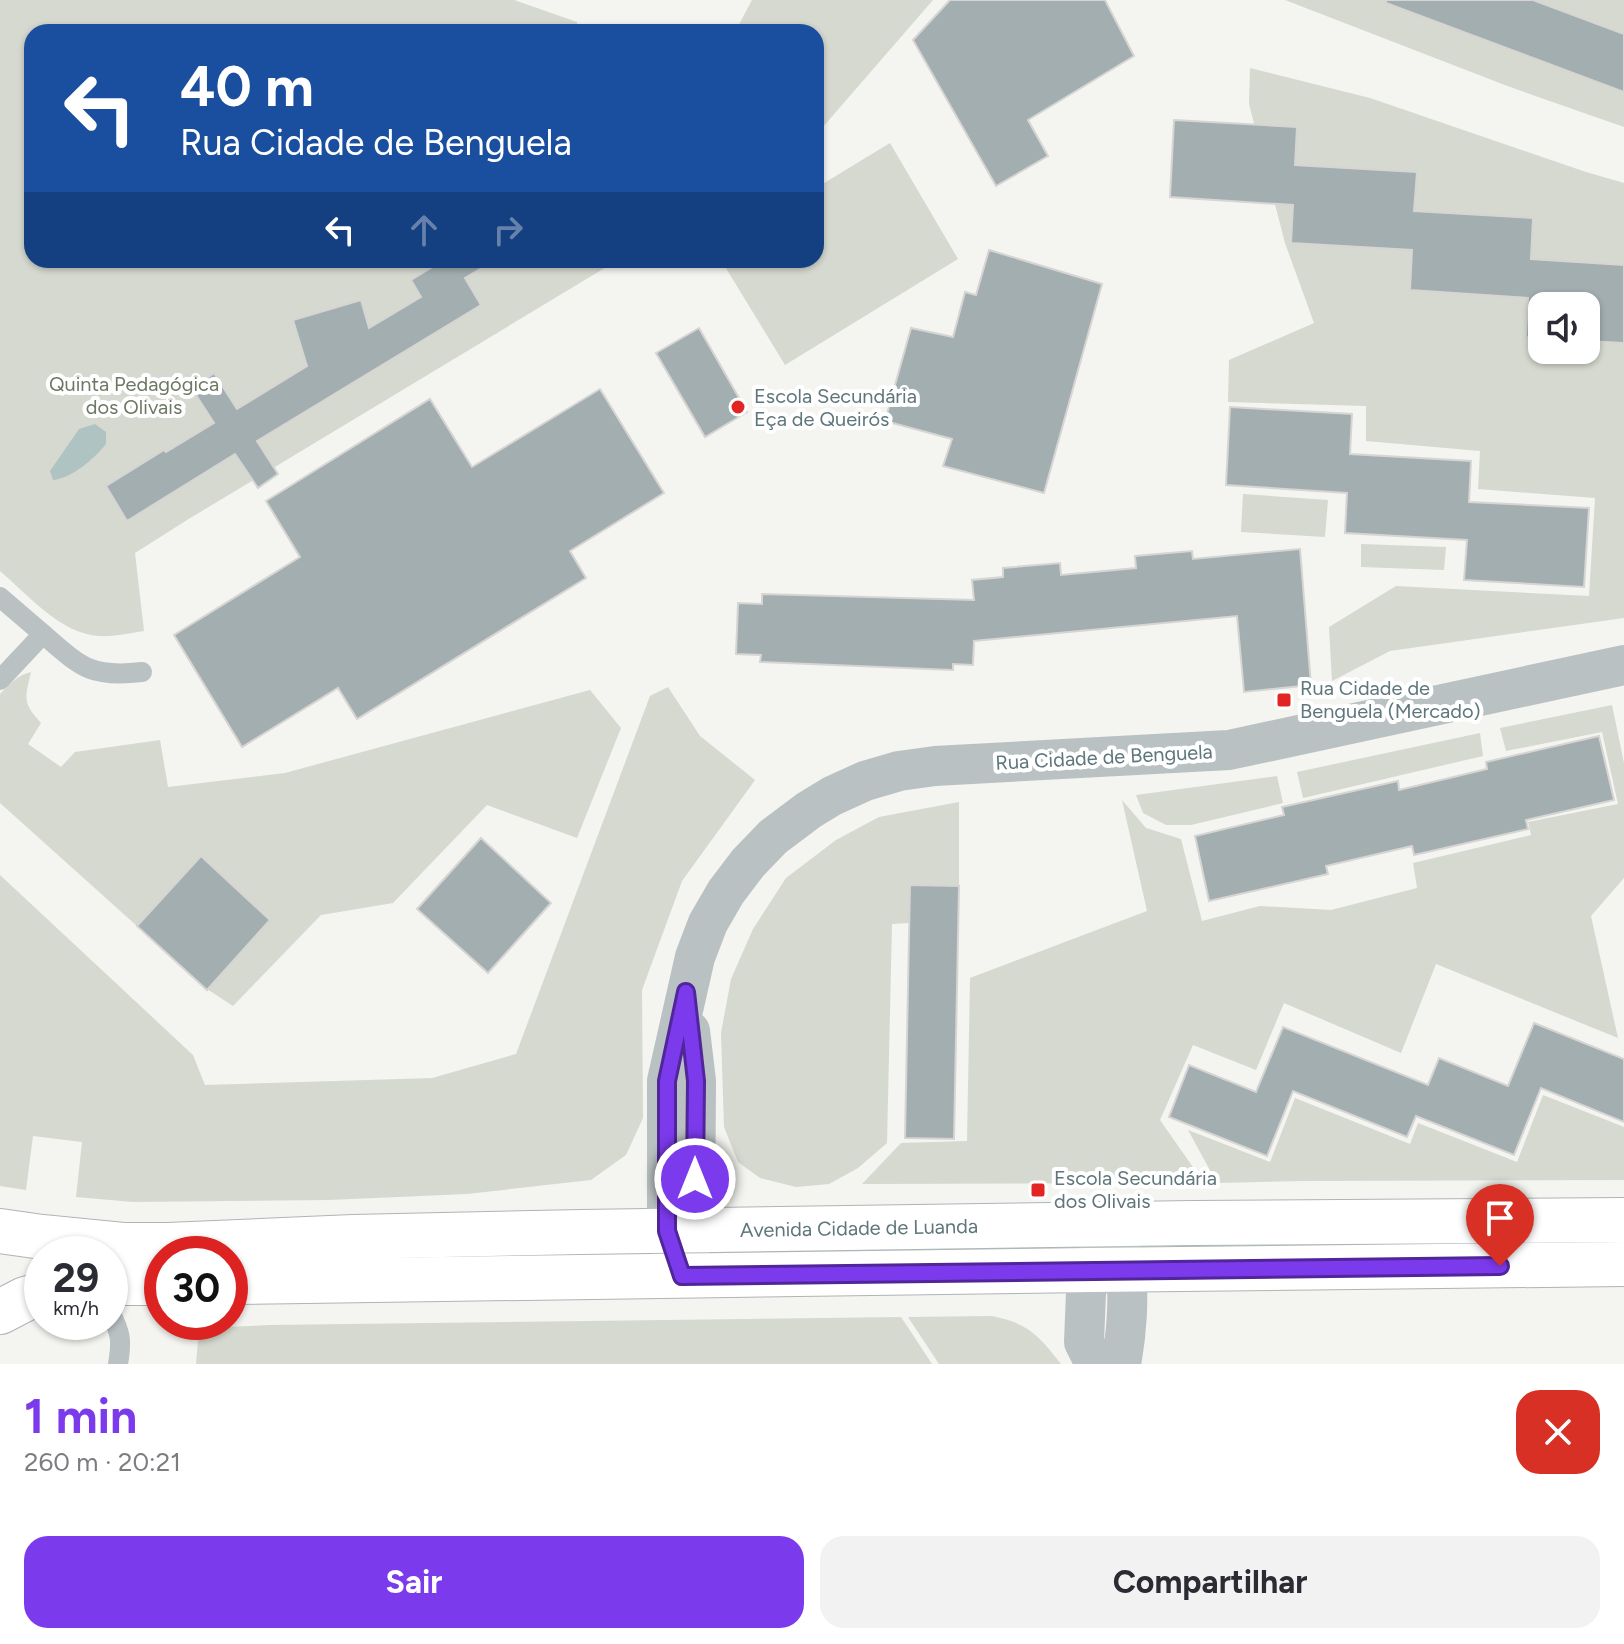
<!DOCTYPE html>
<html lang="pt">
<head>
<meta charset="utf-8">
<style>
  body { margin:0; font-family:Figtree,sans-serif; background:#f2f2f3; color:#2b2b33; height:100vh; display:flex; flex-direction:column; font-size:30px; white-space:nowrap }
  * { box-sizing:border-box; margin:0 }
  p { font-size:26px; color:#7c7c81 }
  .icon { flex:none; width:44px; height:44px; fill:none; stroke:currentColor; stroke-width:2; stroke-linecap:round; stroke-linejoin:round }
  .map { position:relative; height:1364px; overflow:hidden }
  .sheet { display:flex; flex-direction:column; background:#fff; flex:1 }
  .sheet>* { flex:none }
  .top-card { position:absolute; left:24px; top:24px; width:800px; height:244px; border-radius:24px; box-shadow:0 2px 6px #0004; background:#1a4fa0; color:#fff; overflow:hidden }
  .tools { position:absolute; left:1528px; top:292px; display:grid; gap:16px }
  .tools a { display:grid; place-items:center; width:72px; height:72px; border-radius:16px; background:#fff; box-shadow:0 2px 6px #0004; font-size:40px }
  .speed { position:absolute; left:24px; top:1236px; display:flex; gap:16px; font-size:40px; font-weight:700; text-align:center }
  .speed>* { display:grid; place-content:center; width:104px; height:104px; border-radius:50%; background:#fff; box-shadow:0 2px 6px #0004; line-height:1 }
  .speed small { font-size:20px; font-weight:400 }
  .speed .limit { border:12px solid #d22; background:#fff; color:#111 }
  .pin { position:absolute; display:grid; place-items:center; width:68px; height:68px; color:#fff; margin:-82px -34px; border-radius:50% 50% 50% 0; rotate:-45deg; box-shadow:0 0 8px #0007 }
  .pin .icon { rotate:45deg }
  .me { position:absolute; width:88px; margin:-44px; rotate:0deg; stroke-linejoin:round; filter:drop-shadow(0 0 6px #0008) }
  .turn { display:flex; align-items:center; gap:28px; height:168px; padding:0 24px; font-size:36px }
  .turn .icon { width:104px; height:104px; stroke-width:2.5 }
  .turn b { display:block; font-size:56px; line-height:68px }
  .lanes { display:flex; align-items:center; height:76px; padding:0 24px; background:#0003; justify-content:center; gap:40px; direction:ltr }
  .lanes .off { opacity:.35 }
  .round { display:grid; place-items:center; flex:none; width:84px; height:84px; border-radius:24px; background:#f2f2f3 }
  .head { display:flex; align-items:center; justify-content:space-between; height:136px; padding:0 24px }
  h1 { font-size:48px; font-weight:700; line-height:60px; color:#7c3aed }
  .action { display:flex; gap:16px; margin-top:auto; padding:16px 24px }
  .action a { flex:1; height:92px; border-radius:24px; background:#7c3aed; color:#fff; font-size:32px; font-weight:700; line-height:92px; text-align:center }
  .action a+a { background:#f2f2f3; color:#2b2b33 }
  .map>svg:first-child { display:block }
  .green { fill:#d5d9cf; fill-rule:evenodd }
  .water { fill:#b0c3c3 }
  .building { fill:#a2aeb0; stroke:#d6d5d3; stroke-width:2 }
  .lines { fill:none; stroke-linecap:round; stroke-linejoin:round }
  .secondary-casing { stroke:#adb5b7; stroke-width:46 }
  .lane { stroke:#bac1c3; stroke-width:20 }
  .street { stroke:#bac1c3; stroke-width:40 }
  .secondary { stroke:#fff; stroke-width:44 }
  .route-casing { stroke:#51269a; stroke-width:20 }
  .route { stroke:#7c3aed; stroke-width:14 }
  .poi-dot { fill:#e22523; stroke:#fff; stroke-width:3 }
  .labels { text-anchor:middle; stroke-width:8; stroke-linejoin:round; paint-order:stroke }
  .park-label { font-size:20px; fill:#6c7962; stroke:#fff }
  .poi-label { font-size:20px; fill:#5f767b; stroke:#fff; text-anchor:start }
  .street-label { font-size:20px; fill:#5f767b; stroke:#fff }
</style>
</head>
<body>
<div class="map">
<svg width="1624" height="1364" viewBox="0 0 1624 1364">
  <rect width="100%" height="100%" fill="#f4f4f0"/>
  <g class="green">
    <path d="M0 0H514L577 22V32H32V260H618L187 520 135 553 144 631C130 633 114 637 99 636 61 634 28 595 0 571Z"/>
    <polygon points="752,0 933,0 816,135 816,32 735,32"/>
    <polygon points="1285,0 1624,0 1624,127 1510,87"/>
    <path d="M1250 68 1370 98 1586 172 1624 183V618L1390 651 1332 681 1329 627 1396 586 1589 596 1595 498 1478 489 1480 451 1366 441V406L1228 402 1229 360 1314 323 1285 243 1249 104ZM1542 306H1586V350H1542Z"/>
    <polygon points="890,143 958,259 785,365 721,260 816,260 816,188"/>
    <polygon points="1243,494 1328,500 1325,537 1241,532"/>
    <polygon points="1361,544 1446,547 1444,570 1361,567"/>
    <path d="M31 672C25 698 22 702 41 723L28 744 61 767 75 752 160 740 168 787 285 773 590 690 621 728 577 838 487 805 393 903 321 915 233 1006 207 989 270 919 201 856 137 926 0 803V694C10 684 17 675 31 672Z"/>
    <polygon points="668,687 700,736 755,780 682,881 642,990 643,1118 626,1155 591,1180 467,1194 329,1200 133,1202 76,1197 82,1142 33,1136 26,1190 0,1186 0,875 193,1055 205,1085 432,1078 516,1054 650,696"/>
    <polygon points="1612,705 1624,763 1624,878 1591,916 1618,1038 1436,964 1401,1053 1284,1003 1256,1070 1193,1045 1160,1120 1204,1183 862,1184 901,1143 967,1141 970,978 1147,911 1122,800 1146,828 1181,839 1202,921 1260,906 1331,910 1417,888 1413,863 1531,835 1528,822 1618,804 1602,732 1506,751 1500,728"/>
    <polygon points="1480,733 1483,756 1303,798 1297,772"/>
    <polygon points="1277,776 1283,803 1191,825 1166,825 1143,813 1136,795"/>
    <polygon points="959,802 959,886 910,885 909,923 892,924 887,1143 858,1168 829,1184 796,1187 760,1178 738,1162 724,1127 721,1033 731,979 753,929 786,878 836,840 879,817"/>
    <polygon points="1543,1095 1624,1127 1624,1180 1301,1181 1217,1183 1188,1130 1270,1162 1295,1098 1410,1144 1418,1123 1517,1162"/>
    <path d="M992 1316C1028 1323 1039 1336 1061 1364H939L908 1317Z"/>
    <polygon points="901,1317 932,1364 196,1364 199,1328 271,1325"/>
  </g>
  <path class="water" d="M95 424 106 432V444C94 459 72 478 53 480L50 471 79 429Z"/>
  <g class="building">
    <polygon points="950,0 1105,0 1134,56 1028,120 1048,156 996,186 913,40"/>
    <polygon points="1386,0 1533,0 1624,34 1624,92 1386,3"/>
    <polygon points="1174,120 1297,127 1295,165 1417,172 1414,211 1533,218 1531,259 1624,265 1624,343 1586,341 1586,306 1542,306 1542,338 1526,337 1528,298 1410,290 1412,250 1291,243 1293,205 1170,197"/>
    <polygon points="989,250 1102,284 1044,493 943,466 952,439 885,421 911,328 953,337 965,292 976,295"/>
    <polygon points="444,260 495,260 465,278 481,305 257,441 278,474 258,488 235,454 127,521 106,486 164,450 166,452 214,423 192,389 214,373 237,409 307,366 293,320 361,300 369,328 421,297 411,280"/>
    <polygon points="699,328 747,412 705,437 656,353"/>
    <polygon points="600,389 664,493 570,551 586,578 357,719 338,688 242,747 174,635 300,557 266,501 430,399 472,467"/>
    <polygon points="1230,407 1352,414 1350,454 1471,461 1469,502 1589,508 1584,587 1464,580 1467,540 1345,533 1347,493 1226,485"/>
    <polygon points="1300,549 1311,685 1244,692 1237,616 974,641 973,665 953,664 953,670 760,662 761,655 736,654 738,603 762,604 762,594 974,600 972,580 1003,577 1003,568 1060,563 1061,575 1136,568 1135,556 1192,551 1193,559"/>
    <polygon points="1599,736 1614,800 1526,820 1528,829 1414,855 1412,846 1326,866 1328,874 1209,901 1195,836 1284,815 1282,807 1398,781 1399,790 1487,769 1486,762"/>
    <polygon points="481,838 551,903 488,973 417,909"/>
    <polygon points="201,856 270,920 207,990 137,926"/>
    <polygon points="910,885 959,886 954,1139 905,1138"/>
    <polygon points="1534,1023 1624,1059 1624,1122 1541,1088 1514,1155 1416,1116 1407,1137 1293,1091 1267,1156 1169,1117 1189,1065 1256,1092 1283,1027 1428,1085 1439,1058 1508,1086"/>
  </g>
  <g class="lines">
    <defs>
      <g id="secondary">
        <polyline points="0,1231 42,1237 123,1245 168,1245 353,1237 582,1232 1194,1223 1624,1220"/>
        <polyline points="230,1282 1091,1270 1624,1264"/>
        <polyline points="110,1283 162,1283"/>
        <polyline points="0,1312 25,1299 42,1294"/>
      </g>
    </defs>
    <use href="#secondary" class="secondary-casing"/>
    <g class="lane">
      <polyline points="0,597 43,634 0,680"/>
      <path d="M43 634C81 667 90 678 142 672"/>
      <path d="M110 1312C121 1333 122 1341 118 1364"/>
    </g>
    <g class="street">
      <path d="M1116 1240C1119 1249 1124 1260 1125 1270 1130 1295 1126 1338 1121 1364"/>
      <polyline points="686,1262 695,1231 696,1081 690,1031"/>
      <polyline points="682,1276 667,1231 667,1081 695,957 708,923 726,892 748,863 773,837 809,810 832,796 865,781 899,771 935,766 1229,750 1624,665"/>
      <polyline points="1095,1364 1084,1342 1086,1293 1091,1270 1111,1224"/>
    </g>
    <use href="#secondary" class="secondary"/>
  </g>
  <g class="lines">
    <defs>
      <polyline id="route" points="695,1179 696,1081 686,992 667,1081 667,1231 682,1276 1500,1266"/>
    </defs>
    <use href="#route" class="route-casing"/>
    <use href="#route" class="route"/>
  </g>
  <g class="poi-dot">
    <circle cx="738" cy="407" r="8"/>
    <rect x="1276" y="692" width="16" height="16" rx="4"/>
    <rect x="1030" y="1182" width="16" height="16" rx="4"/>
  </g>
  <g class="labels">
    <g class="park-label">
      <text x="134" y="391">Quinta Pedagógica<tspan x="134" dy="23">dos Olivais</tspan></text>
    </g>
    <g class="poi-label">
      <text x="754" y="403">Escola Secundária<tspan x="754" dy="23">Eça de Queirós</tspan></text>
      <text x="1300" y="695">Rua Cidade de<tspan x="1300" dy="23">Benguela (Mercado)</tspan></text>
      <text x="1054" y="1185">Escola Secundária<tspan x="1054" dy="23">dos Olivais</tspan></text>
    </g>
    <g class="street-label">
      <text transform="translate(1104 757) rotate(-3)" y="7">Rua Cidade de Benguela</text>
      <text transform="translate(859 1228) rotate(-1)" y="7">Avenida Cidade de Luanda</text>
    </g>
  </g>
</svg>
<div class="tools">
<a><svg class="icon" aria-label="sound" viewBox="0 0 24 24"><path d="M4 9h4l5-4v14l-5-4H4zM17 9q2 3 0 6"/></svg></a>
</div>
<div class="speed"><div>29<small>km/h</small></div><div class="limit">30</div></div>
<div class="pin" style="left:1500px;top:1266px;background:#d93025"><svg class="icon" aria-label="arrive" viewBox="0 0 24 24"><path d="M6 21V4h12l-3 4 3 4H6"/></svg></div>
<svg class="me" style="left:695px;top:1179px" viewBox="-20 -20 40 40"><circle r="17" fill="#7c3aed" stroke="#fff" stroke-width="3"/><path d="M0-11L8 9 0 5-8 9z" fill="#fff"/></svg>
<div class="top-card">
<div class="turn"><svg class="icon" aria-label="left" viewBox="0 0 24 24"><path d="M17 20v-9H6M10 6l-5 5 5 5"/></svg><div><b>40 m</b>Rua Cidade de Benguela</div></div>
<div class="lanes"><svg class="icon" aria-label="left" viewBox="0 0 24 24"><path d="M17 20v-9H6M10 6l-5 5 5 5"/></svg><svg class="icon off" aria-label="ahead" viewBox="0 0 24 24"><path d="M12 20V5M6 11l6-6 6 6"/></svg><svg class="icon off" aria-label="right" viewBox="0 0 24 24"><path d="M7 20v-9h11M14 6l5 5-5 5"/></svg></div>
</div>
</div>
<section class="sheet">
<div class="head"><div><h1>1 min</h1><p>260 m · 20:21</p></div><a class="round" style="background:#d93025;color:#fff"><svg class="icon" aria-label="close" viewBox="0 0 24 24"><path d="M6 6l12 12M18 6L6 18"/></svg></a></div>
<div class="action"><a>Sair</a><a>Compartilhar</a></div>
</section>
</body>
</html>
